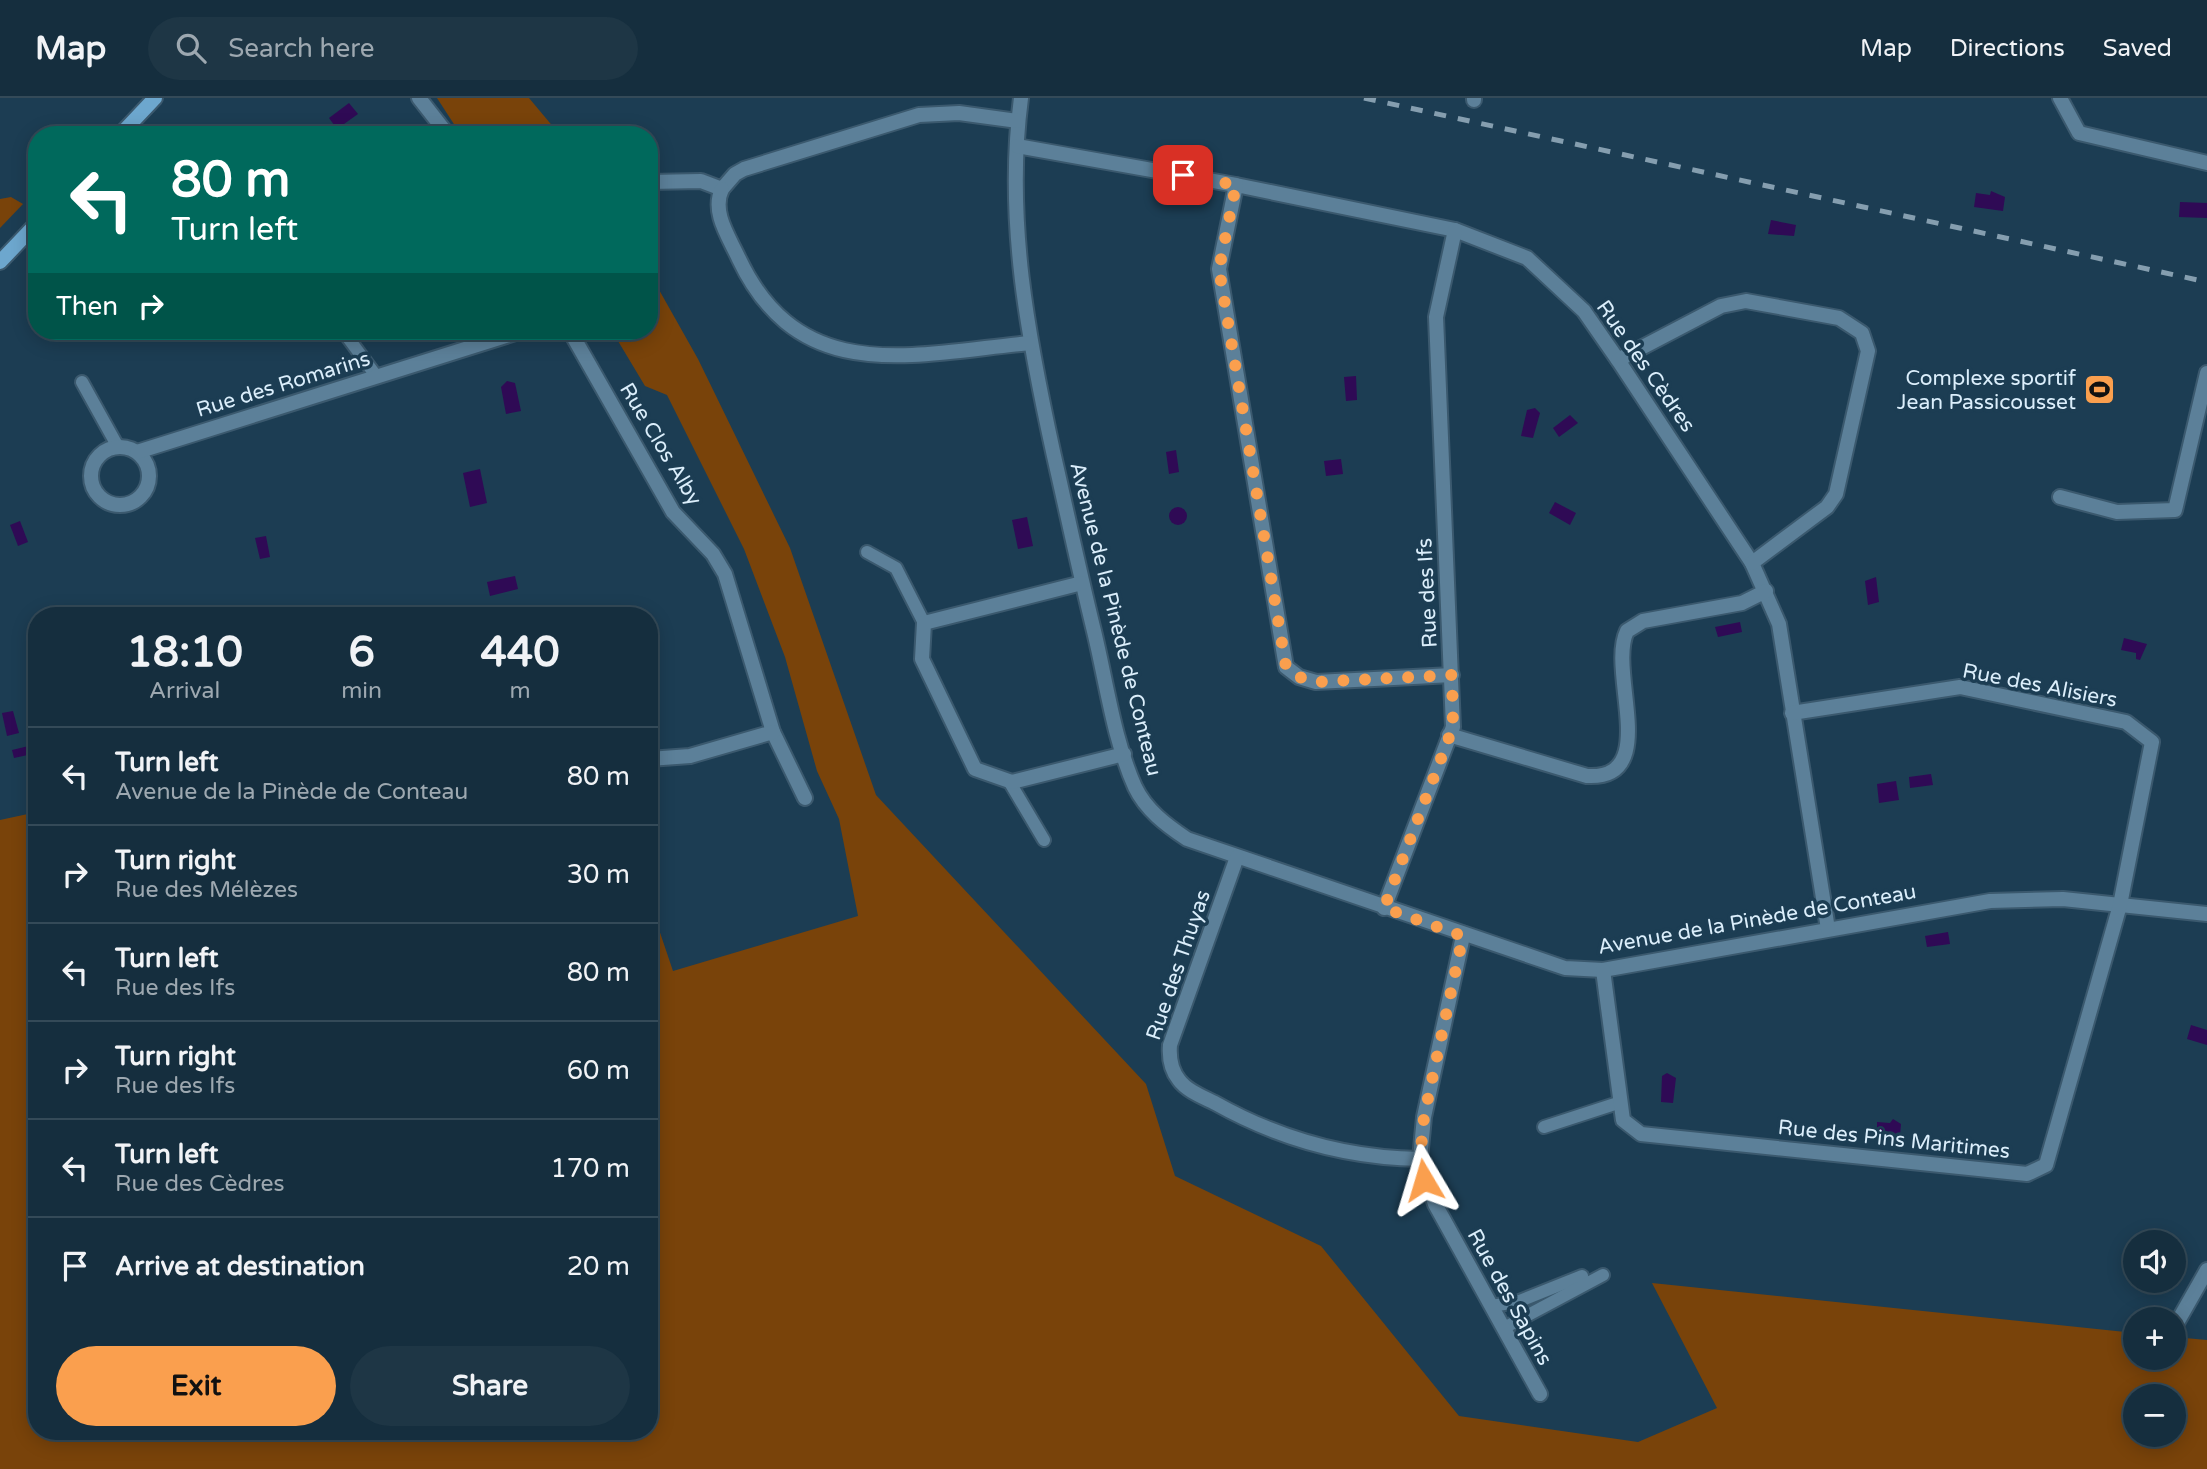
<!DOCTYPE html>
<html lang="en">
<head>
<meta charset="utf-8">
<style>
  body { margin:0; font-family:"Varela Round",sans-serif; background:#1e3645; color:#f1f3f6; height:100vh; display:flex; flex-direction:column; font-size:26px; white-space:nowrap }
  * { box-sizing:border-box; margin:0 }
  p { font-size:23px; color:#9da8b0 }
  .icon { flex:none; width:38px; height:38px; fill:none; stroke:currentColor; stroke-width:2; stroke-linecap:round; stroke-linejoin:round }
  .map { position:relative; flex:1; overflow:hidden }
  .side { position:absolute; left:28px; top:509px; width:630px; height:833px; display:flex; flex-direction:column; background:#152e3e; border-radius:28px; box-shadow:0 4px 18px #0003,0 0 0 2px #344a58 }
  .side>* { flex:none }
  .banner { position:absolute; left:28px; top:28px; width:630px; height:214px; border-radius:28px; box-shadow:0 4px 18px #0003,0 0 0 2px #344a58; background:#00695c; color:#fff; overflow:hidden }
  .tools { position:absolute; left:2123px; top:1132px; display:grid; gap:14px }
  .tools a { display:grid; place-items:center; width:63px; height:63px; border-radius:50%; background:#152e3e; box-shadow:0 4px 18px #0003,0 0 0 2px #344a58; font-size:35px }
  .pin { position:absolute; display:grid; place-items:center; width:60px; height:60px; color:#fff; margin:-30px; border-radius:14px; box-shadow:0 4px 10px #0006 }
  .me { position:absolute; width:77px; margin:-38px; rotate:353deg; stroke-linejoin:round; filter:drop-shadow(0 0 5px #0008) }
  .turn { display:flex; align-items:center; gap:24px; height:147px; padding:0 28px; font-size:32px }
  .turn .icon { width:91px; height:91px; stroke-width:2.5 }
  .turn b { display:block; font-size:49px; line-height:60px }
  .then { display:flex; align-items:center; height:66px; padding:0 28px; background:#0003; gap:14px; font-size:26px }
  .eta { display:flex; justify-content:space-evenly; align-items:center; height:119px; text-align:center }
  .eta b { font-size:42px; font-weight:700; line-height:49px }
  .button { display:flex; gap:14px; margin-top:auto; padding:14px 28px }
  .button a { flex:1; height:80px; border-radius:42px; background:#fa9f4e; color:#111; font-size:28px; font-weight:700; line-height:80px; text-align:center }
  .button a+a { background:#1e3645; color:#f1f3f6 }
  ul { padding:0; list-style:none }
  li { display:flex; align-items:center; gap:21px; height:98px; padding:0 28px; border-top:2px solid #344a58 }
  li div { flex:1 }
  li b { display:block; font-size:26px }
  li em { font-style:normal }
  header { display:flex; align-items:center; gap:42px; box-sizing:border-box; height:98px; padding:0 35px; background:#152e3e; border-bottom:2px solid #344a58 }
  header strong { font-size:33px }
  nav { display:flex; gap:38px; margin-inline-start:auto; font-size:24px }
  .search { width:490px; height:63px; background:#1e3645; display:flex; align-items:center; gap:18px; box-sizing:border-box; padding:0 24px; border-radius:38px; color:#9da8b0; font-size:26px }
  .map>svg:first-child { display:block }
  .green { fill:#79430a; fill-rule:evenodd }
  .water { fill:#2f0a55 }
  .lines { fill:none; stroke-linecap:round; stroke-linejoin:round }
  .lane-casing { stroke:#3b596e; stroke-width:16 }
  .street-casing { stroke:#3b596e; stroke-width:18 }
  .secondary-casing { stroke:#3b596e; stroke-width:18 }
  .lane { stroke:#5c8099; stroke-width:12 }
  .street { stroke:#5c8099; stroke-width:14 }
  .secondary { stroke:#6da7ce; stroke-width:14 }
  .rail { stroke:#859eaf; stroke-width:5; stroke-dasharray:12 12; stroke-linecap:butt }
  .route { stroke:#fa9f4e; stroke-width:12; stroke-dasharray:0 21.6 }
  .labels { text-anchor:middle; stroke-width:7; stroke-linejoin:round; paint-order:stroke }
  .street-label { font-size:21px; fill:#dbeefb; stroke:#1c3d53 }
  .poi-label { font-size:21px; fill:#dbeefb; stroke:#1c3d53; text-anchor:end }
</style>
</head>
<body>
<header>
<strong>Map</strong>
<div class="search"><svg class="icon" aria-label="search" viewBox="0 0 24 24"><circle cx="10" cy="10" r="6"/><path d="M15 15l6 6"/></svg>Search here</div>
<nav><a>Map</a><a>Directions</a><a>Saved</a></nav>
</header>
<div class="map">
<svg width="2207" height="1371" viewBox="0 0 2207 1371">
  <rect width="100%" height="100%" fill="#1c3d53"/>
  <g class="green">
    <polygon points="437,0 529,0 560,37 461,37"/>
    <polygon points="11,99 23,106 0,130 0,101"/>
    <path d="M649 174 698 261 790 450 876 697 1146 986 1175 1078 1321 1148 1459 1318 1638 1344 1717 1310 1652 1185 2135 1235V1260H2174V1239L2207 1242V1371H0V722L37 714V1334H649V802L673 873 858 818 839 721 817 673 785 559 744 451 667 297 645 288 612 233H649ZM2135 1298H2174V1337H2135Z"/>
  </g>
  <g class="water">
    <polygon points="349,5 358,16 337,31 329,20"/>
    <polygon points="1991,93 2005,99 2003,113 1974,109 1976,95 1990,97"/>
    <polygon points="2180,104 2207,105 2207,120 2179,119"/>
    <polygon points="1771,122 1796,127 1794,138 1768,136"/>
    <polygon points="1356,278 1357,302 1346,303 1344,279"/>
    <polygon points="507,283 515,285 521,313 506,316 501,289"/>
    <polygon points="1535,310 1540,315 1533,340 1521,338 1527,312"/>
    <polygon points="1570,317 1578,325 1559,339 1553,330"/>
    <polygon points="1176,352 1179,374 1169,376 1166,354"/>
    <polygon points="1341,361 1343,376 1326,378 1324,363"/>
    <polygon points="480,371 487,405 470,409 463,375"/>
    <polygon points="1555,404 1576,415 1570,427 1549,415"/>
    <circle cx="1178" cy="418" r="9"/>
    <polygon points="1027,419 1033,448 1018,451 1012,422"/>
    <polygon points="20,423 28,444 18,448 10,427"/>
    <polygon points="266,438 270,459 260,461 255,440"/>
    <polygon points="515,478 518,491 490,498 487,484"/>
    <polygon points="1876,479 1879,504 1868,507 1865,483"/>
    <polygon points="1740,524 1742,534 1718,539 1715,529"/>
    <polygon points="2124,540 2147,546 2140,562 2136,561 2136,555 2121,552"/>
    <polygon points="13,613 19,635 7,638 2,615"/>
    <polygon points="37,646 37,655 14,660 12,652"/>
    <polygon points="1931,676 1933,687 1910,690 1909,679"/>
    <polygon points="1896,683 1899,702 1879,705 1877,686"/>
    <polygon points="1948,834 1950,846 1927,849 1925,838"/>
    <polygon points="2191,927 2207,932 2207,947 2187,941"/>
    <polygon points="1667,975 1676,980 1673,1005 1661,1004 1662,978"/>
    <polygon points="1893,1021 1901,1026 1900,1038 1877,1036 1877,1024 1890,1025"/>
  </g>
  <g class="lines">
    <defs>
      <g id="lane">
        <polyline points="343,233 377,279"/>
        <polyline points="82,284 118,349"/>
        <polyline points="867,454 896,470 924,525"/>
        <polyline points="1009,683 1044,742"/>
        <polyline points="1544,1029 1621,1004"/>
        <polyline points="1491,1208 1517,1204 1582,1178"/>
        <polyline points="1504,1230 1603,1177"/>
      </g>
      <g id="street">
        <polyline points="419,0 448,37"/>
        <path d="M1021 0C1005 121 1028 240 1054 358 1067 415 1079 472 1093 529 1106 581 1113 640 1135 689 1146 712 1166 727 1187 741L1565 870 1603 872 1990 803 2063 801 2207 816"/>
        <polyline points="1474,0 1474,2"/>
        <polyline points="2060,0 2079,35 2207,65"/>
        <polyline points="1017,48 1236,87 1455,132 1527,160 1584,213 1618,262 1752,465 1779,526 1828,831"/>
        <polyline points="649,84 701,83 722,91 735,76 744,71 919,17 959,15 1018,23"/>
        <polyline points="1236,87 1219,171 1286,569 1299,579 1316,584 1452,577"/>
        <path d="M722 91C711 114 729 139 739 161 800 290 914 256 1030 245"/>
        <polyline points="570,233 673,414 713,456 725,476 773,634 805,700"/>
        <polyline points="1618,262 1721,208 1746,203 1839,220 1862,235 1868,253 1836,396 1827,409 1752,465"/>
        <circle cx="120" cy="378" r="29"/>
        <polyline points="137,354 522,233"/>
        <polyline points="2060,399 2117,414 2175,412 2207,275"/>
        <polyline points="1082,485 924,525 922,561 975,671 1012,684 1124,656"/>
        <path d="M1449 637 1587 678C1662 682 1607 574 1627 533L1643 523 1742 505 1766 493"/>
        <polyline points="649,661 690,658 773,634"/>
        <path d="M1237 759 1170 947C1169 959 1171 972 1179 982 1187 993 1203 999 1215 1005 1279 1041 1346 1060 1420 1061"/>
        <polyline points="1384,810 1453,629 1436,219 1455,132"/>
        <polyline points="1463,838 1424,1019 1420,1061 1435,1106 1540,1296"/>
        <polyline points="1603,872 1623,1022 1641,1036 2027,1076 2046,1067 2120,807 2152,644 2126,624 1960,589 1792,615"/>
        <polyline points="2174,1230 2207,1172"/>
      </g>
      <g id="secondary">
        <polyline points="120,37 155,0"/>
        <polyline points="0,164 37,125"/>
      </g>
    </defs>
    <use href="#lane" class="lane-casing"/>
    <use href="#street" class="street-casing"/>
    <use href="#secondary" class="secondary-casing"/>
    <use href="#lane" class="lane"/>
    <use href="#street" class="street"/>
    <use href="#secondary" class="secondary"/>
    <polyline class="rail" points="1364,0 2207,184"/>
  </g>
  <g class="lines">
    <polyline class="route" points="1183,77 1236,87 1219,171 1286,569 1299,579 1316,584 1452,577 1453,629 1384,810 1463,838 1424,1019 1420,1061 1424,1082"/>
  </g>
  <defs>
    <symbol id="stadium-square" viewBox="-11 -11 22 22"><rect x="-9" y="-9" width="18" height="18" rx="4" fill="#fa9f4e" stroke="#1c3d53"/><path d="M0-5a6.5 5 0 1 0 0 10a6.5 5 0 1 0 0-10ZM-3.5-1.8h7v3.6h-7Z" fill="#111"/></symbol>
  </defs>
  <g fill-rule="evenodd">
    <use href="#stadium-square" x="2082" y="274" width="35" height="35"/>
  </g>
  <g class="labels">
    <g class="street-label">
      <text transform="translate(1646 268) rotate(55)" y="7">Rue des Cèdres</text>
      <text transform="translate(283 286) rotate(-17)" y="7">Rue des Romarins</text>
      <text transform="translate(661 346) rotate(59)" y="7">Rue Clos Alby</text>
      <text transform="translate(1427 495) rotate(-93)" y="7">Rue des Ifs</text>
      <text transform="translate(1116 521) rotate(76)" y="7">Avenue de la Pinède de Conteau</text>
      <text transform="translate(2040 587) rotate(11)" y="7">Rue des Alisiers</text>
      <text transform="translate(1757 821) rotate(-10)" y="7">Avenue de la Pinède de Conteau</text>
      <text transform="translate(1178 867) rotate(-71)" y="7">Rue des Thuyas</text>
      <text transform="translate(1894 1041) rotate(6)" y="7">Rue des Pins Maritimes</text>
      <text transform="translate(1510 1199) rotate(61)" y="7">Rue des Sapins</text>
    </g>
    <g class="poi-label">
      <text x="2076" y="287">Complexe sportif<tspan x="2076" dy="24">Jean Passicousset</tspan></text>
    </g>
  </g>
</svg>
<div class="tools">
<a><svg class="icon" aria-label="sound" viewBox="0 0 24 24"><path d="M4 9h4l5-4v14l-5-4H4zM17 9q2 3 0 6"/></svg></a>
<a>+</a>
<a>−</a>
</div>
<div class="pin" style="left:1183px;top:77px;background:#d93025"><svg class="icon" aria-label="arrive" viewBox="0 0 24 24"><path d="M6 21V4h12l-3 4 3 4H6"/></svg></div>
<svg class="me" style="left:1424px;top:1082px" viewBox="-20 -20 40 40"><path d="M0-17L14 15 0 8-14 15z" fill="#fa9f4e" stroke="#fff" stroke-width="4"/></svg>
<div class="banner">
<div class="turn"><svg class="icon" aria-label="left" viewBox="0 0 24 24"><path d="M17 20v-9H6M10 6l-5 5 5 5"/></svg><div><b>80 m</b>Turn left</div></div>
<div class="then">Then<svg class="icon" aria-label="right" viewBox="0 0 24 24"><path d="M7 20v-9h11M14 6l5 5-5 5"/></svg></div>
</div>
<section class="side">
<div class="eta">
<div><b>18:10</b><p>Arrival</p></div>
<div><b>6</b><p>min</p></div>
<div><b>440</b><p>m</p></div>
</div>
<ul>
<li><svg class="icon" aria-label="left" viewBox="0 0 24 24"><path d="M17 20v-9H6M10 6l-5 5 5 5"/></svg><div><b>Turn left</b><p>Avenue de la Pinède de Conteau</p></div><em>80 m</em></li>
<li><svg class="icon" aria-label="right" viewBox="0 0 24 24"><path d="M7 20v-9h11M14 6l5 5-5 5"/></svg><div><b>Turn right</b><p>Rue des Mélèzes</p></div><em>30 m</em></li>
<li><svg class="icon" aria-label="left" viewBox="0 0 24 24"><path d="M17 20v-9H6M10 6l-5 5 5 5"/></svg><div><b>Turn left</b><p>Rue des Ifs</p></div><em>80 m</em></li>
<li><svg class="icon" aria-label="right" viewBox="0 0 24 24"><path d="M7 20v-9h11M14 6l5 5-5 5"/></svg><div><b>Turn right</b><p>Rue des Ifs</p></div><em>60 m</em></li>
<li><svg class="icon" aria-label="left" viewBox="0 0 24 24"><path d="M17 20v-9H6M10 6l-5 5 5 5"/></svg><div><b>Turn left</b><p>Rue des Cèdres</p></div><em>170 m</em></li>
<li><svg class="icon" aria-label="arrive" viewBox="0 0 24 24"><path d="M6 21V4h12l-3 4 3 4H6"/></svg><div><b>Arrive at destination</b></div><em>20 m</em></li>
</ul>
<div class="button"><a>Exit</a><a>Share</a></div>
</section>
</div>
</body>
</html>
